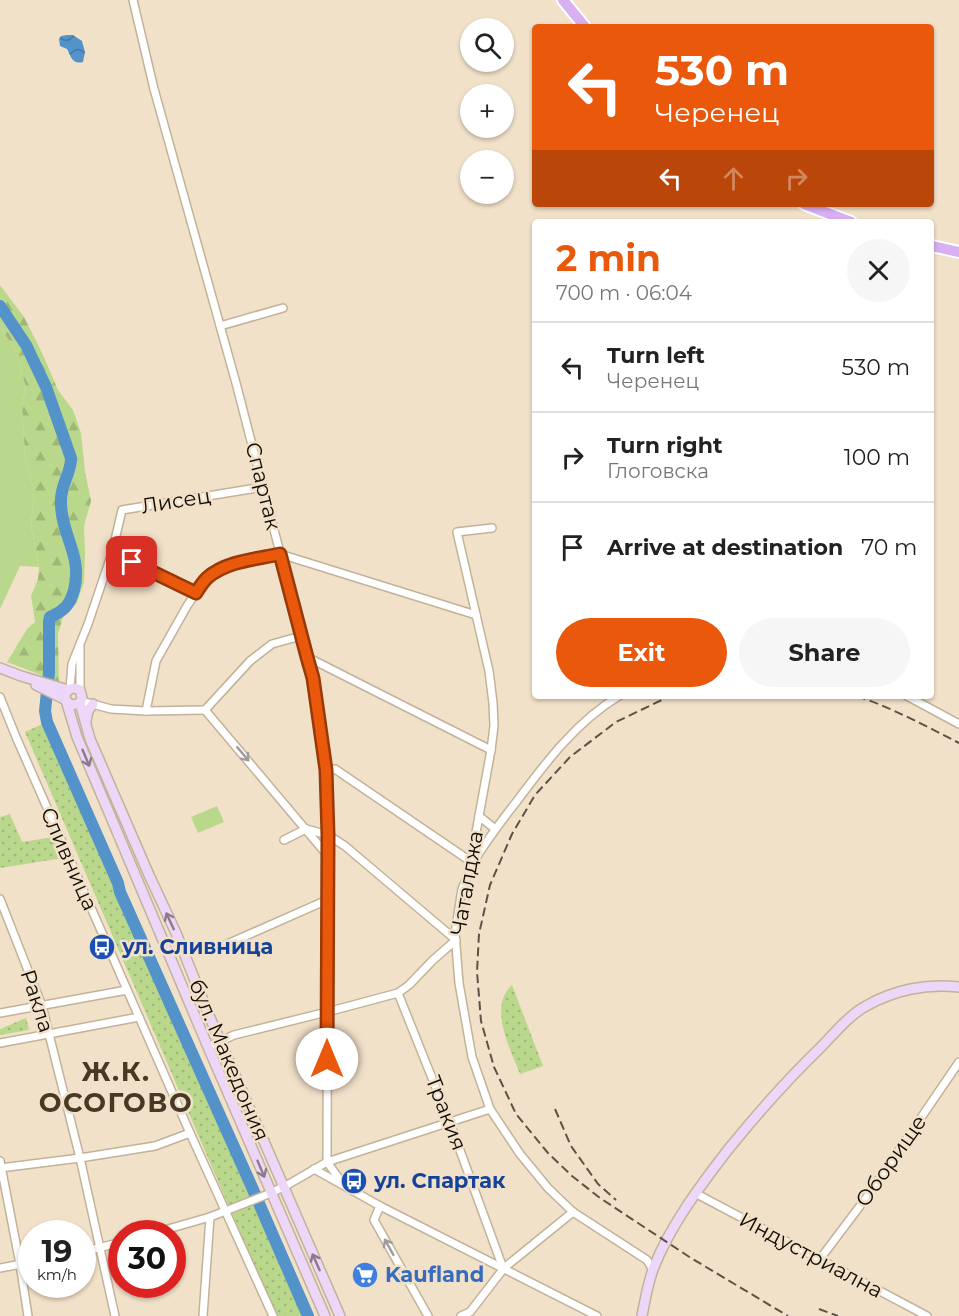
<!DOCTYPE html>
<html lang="en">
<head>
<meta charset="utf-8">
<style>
  body { margin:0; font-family:Montserrat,sans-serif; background:#f6f6f6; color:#222; height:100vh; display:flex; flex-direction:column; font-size:22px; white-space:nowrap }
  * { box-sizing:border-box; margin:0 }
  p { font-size:20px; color:#767676 }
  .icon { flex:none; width:33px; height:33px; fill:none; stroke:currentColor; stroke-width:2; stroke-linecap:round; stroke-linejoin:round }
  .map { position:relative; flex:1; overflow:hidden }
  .drawer { position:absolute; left:532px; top:219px; width:402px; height:480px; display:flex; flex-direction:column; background:#fff; border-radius:6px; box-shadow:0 2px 4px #0004 }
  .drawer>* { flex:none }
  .banner { position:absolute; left:532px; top:24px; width:402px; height:183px; border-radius:6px; box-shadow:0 2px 4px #0004; background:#ea580c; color:#fff; overflow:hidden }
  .tools { position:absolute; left:460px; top:18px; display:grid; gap:12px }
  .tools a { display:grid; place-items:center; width:54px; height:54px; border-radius:50%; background:#fff; box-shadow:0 2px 4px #0004; font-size:30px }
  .speed { position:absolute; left:18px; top:1220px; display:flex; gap:12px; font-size:30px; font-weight:700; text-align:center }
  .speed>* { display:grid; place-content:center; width:78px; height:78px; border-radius:50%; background:#fff; box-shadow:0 2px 4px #0004; line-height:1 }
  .speed small { font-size:15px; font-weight:400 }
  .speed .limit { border:9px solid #d22; background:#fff; color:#111 }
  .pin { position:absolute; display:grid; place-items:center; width:51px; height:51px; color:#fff; margin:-26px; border-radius:12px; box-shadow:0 3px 9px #0006 }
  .me { position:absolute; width:66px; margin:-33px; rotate:0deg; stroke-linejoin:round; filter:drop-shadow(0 0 4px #0008) }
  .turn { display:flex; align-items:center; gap:21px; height:126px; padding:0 24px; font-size:27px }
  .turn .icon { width:78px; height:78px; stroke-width:2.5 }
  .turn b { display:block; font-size:42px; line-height:51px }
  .lanes { display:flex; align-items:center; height:57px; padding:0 24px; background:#0003; justify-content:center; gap:30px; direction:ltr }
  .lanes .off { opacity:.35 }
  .round { display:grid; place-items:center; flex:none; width:63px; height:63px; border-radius:32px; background:#f6f6f6 }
  .headline { display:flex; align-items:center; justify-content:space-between; height:102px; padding:0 24px }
  h1 { font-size:36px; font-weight:700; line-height:45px; color:#ea580c }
  .cta { display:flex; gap:12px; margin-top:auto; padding:12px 24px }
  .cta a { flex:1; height:69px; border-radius:36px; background:#ea580c; color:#fff; font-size:24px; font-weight:700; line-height:69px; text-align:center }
  .cta a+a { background:#f6f6f6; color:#222 }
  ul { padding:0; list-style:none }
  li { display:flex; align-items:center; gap:18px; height:90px; padding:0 24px; border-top:2px solid #e0e0e0 }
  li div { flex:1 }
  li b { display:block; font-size:22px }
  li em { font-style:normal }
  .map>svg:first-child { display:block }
  .grass { fill:#bad88c }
  .forest { fill:url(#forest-firs) }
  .park { fill:url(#park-dots) }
  .water { fill:url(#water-waves) }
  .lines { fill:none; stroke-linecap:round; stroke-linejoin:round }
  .river { stroke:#5393c9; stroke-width:12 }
  .street-casing { stroke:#c2b29a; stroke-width:10 }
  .secondary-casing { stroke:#c2b29a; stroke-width:12 }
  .primary-casing { stroke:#fff; stroke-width:14 }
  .street { stroke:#fff; stroke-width:7 }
  .secondary { stroke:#ecd7f8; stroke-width:9 }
  .primary { stroke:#d8aff0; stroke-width:10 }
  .rail { stroke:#5c5346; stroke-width:2; stroke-dasharray:9 4.5; stroke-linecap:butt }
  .oneway { stroke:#9f9d9b }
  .oneway2 { stroke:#897b8a }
  .route-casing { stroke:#983908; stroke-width:15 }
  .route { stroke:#ea580c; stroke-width:10 }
  .labels { text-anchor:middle; stroke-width:5; stroke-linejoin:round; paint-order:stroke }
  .street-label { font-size:21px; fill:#100b04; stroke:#f2e1c9 }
  .transit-label { font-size:21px; font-weight:bold; fill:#164399; stroke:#f2e1c9; text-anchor:start }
  .shop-label { font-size:21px; font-weight:bold; fill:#366cbe; stroke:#f2e1c9; text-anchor:start }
  .district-label { font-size:27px; font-weight:bold; letter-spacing:1.5px; fill:#463925; stroke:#f2e1c9 }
</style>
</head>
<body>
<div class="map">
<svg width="959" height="1316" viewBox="0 0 959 1316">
  <defs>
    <pattern id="forest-firs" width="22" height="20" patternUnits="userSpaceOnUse" patternTransform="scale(1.5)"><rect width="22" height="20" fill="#bad88c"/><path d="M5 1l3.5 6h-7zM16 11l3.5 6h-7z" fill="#9fb877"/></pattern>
    <pattern id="park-dots" width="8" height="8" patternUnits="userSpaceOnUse" patternTransform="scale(1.5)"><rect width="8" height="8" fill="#bad88c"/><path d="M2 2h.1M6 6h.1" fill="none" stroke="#9fb877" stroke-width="1.8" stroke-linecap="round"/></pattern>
    <pattern id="water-waves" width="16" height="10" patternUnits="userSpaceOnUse" patternTransform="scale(1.5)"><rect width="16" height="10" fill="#5393c9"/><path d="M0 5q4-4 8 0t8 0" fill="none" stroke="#4376a1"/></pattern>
  </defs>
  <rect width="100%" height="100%" fill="#f2e1c9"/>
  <g class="grass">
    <polygon points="0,327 14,348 26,387 22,406 25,455 34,491 31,526 39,567 20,566 0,609"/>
    <polygon points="217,806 224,822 198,833 191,817"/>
  </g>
  <polygon class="forest" points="0,285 24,317 43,355 58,390 73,410 81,433 85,471 91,501 84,526 85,552 84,582 77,603 64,614 58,634 59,682 7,662 27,629 35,622 31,596 38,579 39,567 31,526 34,491 25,455 22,406 26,387 14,348 0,327"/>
  <g class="park">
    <polygon points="47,722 308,1316 276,1316 25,732"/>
    <polygon points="10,814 22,842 53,837 63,858 0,868 0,817"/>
    <path d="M512 985 543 1066 520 1074C510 1049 488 1006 512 985Z"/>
    <polygon points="26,1018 29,1030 0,1035 0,1029"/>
  </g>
  <path class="water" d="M67 35H73L82 41 85 52 83 62C72 65 71 56 67 49L60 46 59 39 61 36Z"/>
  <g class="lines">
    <path class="river" d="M0 306 26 345 46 387 71 458C71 475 60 484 61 503 61 535 83 556 74 590 70 605 64 611 50 617L49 621V673L45 711 47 722 118 883 120 892 251 1185 308 1316"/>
    <defs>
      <g id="street">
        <polyline points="133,0 154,89 236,383 307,657 313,678 326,770 328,835 327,1162"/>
        <polyline points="220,326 283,308"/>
        <polyline points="492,528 457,532 489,671 493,703 494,726 491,750 473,849 473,863 462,889 455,933 459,983 472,1057 490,1109 520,1154 548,1188 573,1212 647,1260 653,1270"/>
        <polyline points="112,553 174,581 196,593"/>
        <polyline points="307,657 491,750"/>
        <polyline points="70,689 72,664 88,624 112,553 122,510 263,487"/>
        <polyline points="80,690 80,647"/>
        <polyline points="907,696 959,724"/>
        <polyline points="0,697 16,737 190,1133 273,1316"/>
        <polyline points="81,701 111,709 146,711 205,710"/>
        <polyline points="205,710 328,856"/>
        <polyline points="205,710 250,661 272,644 301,636"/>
        <polyline points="146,711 156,661 187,606 205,579 215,572 234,564 280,554 476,615"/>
        <polyline points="326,770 335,769 473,863"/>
        <polyline points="479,816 495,829"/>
        <polyline points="284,840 306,829"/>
        <path d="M474 861C487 840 502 820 517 801 546 762 577 721 619 696"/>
        <polyline points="0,899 42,1006 80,1158 115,1316"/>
        <polyline points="225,945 327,900"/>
        <polyline points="398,993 450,1123 503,1268"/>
        <polyline points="0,1013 127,990"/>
        <polyline points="0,1043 139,1017"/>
        <polyline points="208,1047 234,1035 327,1012 398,993 409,985 433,960 456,940 345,846 328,835 306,829"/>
        <polyline points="0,1161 20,1264 28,1316"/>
        <polyline points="327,1162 343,1184"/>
        <polyline points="0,1168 80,1158 155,1146 190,1133"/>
        <polyline points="314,1169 380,1206 597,1316"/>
        <polyline points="695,1193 927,1316"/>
        <polyline points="380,1206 374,1220 428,1316"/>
        <polyline points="154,1233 210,1217 271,1193 289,1184 327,1162 490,1109"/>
        <polyline points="82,1252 122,1242"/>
        <polyline points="820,1259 869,1194 959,1062"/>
        <polyline points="0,1268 32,1262"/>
        <polyline points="203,1316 210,1217"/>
        <polyline points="461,1316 470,1312 504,1268 573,1212"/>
      </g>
      <g id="secondary">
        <polyline points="0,668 21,676 68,690"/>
        <polyline points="36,685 66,700"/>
        <path d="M67 702 72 705 80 703 82 698 80 690C73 686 66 689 65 697L77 737 208 1047 325 1316"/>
        <polyline points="80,703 90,739 149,875 176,933 208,1013 340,1316"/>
        <polyline points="86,721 88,711 93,704"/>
        <path d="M642 1316C645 1300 648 1282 654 1267 670 1226 700 1186 727 1151 756 1115 786 1081 819 1049 833 1035 849 1015 866 1006 894 990 927 983 959 987"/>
      </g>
      <g id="primary">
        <polyline points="563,0 585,27"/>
        <polyline points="804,204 851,222"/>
        <polyline points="932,246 959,252"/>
      </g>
    </defs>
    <use href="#street" class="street-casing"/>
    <use href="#secondary" class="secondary-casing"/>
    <use href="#primary" class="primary-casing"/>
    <use href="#street" class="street"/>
    <use href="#secondary" class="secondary"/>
    <use href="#primary" class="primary"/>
    <g class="rail">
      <polyline points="674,696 666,698 616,722 570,757 535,795 512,834 490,885 479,934 477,972 481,1021 494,1067 516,1114 548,1153 572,1176 600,1198 691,1258 788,1316"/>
      <path d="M857 696C892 708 926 726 959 743"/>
      <polyline points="555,1109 571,1146 598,1184 616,1200"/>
      <polyline points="819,1309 838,1316"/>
    </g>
  </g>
  <defs><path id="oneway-shaft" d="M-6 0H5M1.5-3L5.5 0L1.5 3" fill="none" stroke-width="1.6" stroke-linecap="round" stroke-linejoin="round" transform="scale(1.5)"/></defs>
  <g class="oneway">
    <use href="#oneway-shaft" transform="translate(243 754) rotate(50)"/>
    <use href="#oneway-shaft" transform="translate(389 1247) rotate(-119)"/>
  </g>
  <g class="oneway2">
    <use href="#oneway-shaft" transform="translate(86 758) rotate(67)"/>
    <use href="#oneway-shaft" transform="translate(170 921) rotate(-115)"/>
    <use href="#oneway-shaft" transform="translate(261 1169) rotate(67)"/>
    <use href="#oneway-shaft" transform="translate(316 1262) rotate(-114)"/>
  </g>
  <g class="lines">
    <defs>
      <path id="route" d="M132 562 196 593C199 588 203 582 207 578 226 561 257 559 280 554L307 657 313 678 326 770 328 835 327 1059"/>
    </defs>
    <use href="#route" class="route-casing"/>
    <use href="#route" class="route"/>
  </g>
  <defs>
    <symbol id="bus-disc" viewBox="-11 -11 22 22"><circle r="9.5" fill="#1a4fb4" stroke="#f2e1c9"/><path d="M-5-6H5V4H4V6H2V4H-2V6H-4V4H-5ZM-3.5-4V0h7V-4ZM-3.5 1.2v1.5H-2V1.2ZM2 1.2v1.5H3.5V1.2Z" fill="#fff"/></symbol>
    <symbol id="supermarket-disc" viewBox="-11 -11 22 22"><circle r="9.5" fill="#3f7fe0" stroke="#f2e1c9"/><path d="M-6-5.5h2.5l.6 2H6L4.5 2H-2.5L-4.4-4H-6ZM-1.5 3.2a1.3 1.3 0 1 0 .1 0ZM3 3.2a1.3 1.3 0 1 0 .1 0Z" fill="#fff"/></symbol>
  </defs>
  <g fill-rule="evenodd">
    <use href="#bus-disc" x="87" y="932" width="30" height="30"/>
    <use href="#bus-disc" x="339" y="1166" width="30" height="30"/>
    <use href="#supermarket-disc" x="350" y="1260" width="30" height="30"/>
  </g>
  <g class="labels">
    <g class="street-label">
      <text transform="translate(263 486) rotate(76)" y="7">Спартак</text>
      <text transform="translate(176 501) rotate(-9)" y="7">Лисец</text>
      <text transform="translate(69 859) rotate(66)" y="7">Сливница</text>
      <text transform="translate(467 883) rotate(-80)" y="7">Чаталджа</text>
      <text transform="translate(37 1001) rotate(72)" y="7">Ракла</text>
      <text transform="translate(229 1060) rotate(67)" y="7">бул. Македония</text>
      <text transform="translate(446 1113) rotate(69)" y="7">Тракия</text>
      <text transform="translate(891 1161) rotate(-55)" y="7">Оборище</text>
      <text transform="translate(811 1255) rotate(28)" y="7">Индустриална</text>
    </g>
    <g class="transit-label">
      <text x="122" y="954">ул. Сливница</text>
      <text x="374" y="1188">ул. Спартак</text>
    </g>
    <g class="shop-label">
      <text x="385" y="1282">Kaufland</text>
    </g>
    <g class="district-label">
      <text x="116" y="1081">Ж.К.<tspan x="116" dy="31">ОСОГОВО</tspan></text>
    </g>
  </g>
</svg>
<div class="tools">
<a><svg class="icon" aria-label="search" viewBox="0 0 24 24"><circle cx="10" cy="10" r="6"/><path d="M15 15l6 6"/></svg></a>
<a>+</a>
<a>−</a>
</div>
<div class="speed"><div>19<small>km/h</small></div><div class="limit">30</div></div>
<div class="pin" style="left:132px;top:562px;background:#d93025"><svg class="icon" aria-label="arrive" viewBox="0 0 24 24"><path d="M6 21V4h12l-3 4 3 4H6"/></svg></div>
<svg class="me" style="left:327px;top:1059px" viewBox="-20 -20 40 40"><circle r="19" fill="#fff"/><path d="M0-13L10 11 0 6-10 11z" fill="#ea580c"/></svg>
<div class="banner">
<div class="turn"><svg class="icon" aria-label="left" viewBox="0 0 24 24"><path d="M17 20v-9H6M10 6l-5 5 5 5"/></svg><div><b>530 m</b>Черенец</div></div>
<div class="lanes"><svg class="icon" aria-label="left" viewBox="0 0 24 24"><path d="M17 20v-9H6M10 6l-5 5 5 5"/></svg><svg class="icon off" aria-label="ahead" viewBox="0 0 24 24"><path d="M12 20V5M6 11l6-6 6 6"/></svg><svg class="icon off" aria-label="right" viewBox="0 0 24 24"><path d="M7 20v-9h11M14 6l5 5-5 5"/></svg></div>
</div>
<section class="drawer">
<div class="headline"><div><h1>2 min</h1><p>700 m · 06:04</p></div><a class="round"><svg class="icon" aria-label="close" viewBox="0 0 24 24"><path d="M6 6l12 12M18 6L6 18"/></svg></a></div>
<ul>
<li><svg class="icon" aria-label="left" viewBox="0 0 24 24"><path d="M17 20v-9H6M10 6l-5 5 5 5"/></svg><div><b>Turn left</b><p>Черенец</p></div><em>530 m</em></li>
<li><svg class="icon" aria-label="right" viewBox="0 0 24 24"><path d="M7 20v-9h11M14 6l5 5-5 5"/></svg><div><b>Turn right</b><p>Глоговска</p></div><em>100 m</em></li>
<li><svg class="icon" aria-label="arrive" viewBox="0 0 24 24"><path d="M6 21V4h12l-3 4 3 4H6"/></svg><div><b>Arrive at destination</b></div><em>70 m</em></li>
</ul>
<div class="cta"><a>Exit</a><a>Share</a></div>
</section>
</div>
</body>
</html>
